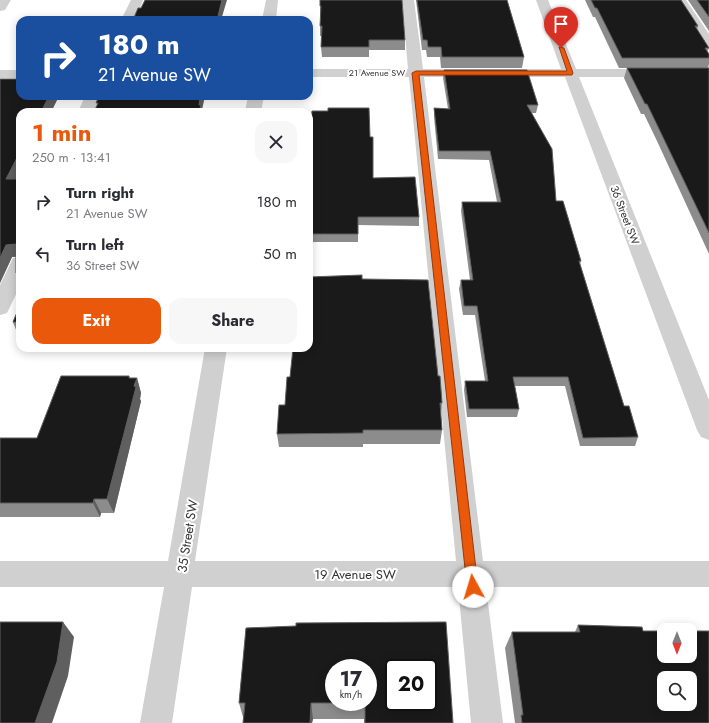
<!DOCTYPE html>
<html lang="en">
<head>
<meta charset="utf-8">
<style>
  body { margin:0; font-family:Jost,sans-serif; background:#f7f7f7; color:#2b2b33; height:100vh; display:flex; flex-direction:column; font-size:15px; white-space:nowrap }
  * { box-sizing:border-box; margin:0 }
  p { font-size:13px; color:#7c7c81 }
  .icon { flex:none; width:22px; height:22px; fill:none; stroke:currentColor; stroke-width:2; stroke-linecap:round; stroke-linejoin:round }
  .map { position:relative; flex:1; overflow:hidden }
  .drawer { position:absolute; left:16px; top:108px; width:297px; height:244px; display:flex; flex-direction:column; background:#fff; border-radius:12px; box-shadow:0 2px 10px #0003 }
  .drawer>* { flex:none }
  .banner { position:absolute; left:16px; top:16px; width:297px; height:84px; border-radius:12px; box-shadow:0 2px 10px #0003; background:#1a4fa0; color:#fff; overflow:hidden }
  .needle { width:26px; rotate:180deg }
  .controls { position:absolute; left:657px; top:623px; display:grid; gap:8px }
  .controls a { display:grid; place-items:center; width:40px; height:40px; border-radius:8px; background:#fff; box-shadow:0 2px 10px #0003; font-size:20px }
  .speed { position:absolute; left:325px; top:659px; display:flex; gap:8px; font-size:20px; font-weight:700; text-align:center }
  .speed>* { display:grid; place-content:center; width:52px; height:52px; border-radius:50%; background:#fff; box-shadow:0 2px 10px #0003; line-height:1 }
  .speed small { font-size:10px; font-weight:400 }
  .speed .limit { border:2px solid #111; border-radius:6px; background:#fff; color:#111 }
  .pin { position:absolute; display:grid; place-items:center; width:34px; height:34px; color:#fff; margin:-41px -17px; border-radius:50% 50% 50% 0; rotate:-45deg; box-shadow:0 0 4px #0007 }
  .pin .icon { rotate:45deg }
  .me { position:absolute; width:44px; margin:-22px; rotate:354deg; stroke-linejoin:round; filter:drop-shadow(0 0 3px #0008) }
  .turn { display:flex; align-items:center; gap:14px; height:84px; padding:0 16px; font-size:18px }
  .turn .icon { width:52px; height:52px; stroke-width:2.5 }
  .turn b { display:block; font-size:28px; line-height:34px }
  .round { display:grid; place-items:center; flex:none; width:42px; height:42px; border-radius:12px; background:#f7f7f7 }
  .overview { display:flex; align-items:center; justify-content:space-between; height:68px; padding:0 16px }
  h1 { font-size:24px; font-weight:700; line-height:30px; color:#ea580c }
  .action { display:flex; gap:8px; margin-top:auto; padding:8px 16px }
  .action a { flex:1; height:46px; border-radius:12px; background:#ea580c; color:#fff; font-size:16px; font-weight:700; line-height:46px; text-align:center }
  .action a+a { background:#f7f7f7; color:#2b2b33 }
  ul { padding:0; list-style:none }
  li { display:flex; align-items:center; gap:12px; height:52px; padding:0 16px }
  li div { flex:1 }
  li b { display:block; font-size:15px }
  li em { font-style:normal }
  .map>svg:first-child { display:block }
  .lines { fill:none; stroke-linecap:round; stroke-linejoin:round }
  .minor { fill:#d0d0d0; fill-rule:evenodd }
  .wall { fill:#8c8c8c }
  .shaded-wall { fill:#5f5f5f }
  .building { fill:#1a1a1a; stroke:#5f5f5f; fill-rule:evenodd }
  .route { fill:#ea580c; stroke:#983908 }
  .labels { text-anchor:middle; stroke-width:4; stroke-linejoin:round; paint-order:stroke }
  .far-street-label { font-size:9px; fill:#333; stroke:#fff }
  .street-label { font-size:11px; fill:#333; stroke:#fff }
  .near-street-label { font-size:13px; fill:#333; stroke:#fff }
</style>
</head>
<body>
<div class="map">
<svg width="709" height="723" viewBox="0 0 709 723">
  <rect width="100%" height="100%" fill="#fff"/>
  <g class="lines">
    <g class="minor">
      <polygon points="0,0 11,0 5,10 0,11"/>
      <polygon points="131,0 143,0 135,20 121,20"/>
      <polygon points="266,0 278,0 276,20 262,20"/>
      <polygon points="402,0 414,0 423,69 561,69 536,0 548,0 576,69 709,69 709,77 579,77 709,400 709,440 701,437 697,430 565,77 424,77 483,561 709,561 709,587 486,587 503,723 471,723 458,587 192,587 172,723 140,723 164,587 0,587 0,561 168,561 205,348 227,348 195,561 456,561 409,77 309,77 309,69 408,69"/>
      <polygon points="674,0 686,0 709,34 709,48 704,47"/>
      <rect x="0" y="70" width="20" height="8"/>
      <polygon points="85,96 101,96 94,112 78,112"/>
      <polygon points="248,96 264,96 261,112 245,112"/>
      <polygon points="20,257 20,286 7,313 0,315 0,285 13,258"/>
    </g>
  </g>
  <g class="wall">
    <polygon points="320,0 405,40 405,50 369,50 369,57 322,57 321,47 322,36 320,36 320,26 321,16 320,16"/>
    <polygon points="416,0 507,0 524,57 522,68 441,68 440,57 427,57 426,50 422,50"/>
    <polygon points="585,0 681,0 698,26 697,30 709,48 707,52 709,54 709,64 708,68 619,68 595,17 593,17"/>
    <polygon points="688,0 709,0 709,31"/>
    <polygon points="627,68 709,68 709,254 657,141 644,114 641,114 624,78"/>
    <polygon points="444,70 538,105 536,113 532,113 556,201 581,261 580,264 624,406 638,437 635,446 580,446 565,386 515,386 519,409 517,417 467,417 464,390 465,381 485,381 475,315 463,315 459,289 461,280 470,280 461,211 462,202 497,202 489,160 438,159 434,117 434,108 448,109 443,78"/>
    <polygon points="0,79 20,96 59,96 51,112 20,112 20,173 17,179 20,179 20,282 16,273 16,257 12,257 0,283"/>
    <polygon points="370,137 373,178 419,217 419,226 358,225 358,242 309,242 309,145"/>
    <polygon points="362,279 438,376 442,403 441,416 442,430 440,444 363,444 363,447 279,447 277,434 285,405 290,377"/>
    <polygon points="20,305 20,335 18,335 13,322"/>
    <polygon points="129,376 130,378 137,378 141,393 140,399 141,401 114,513 101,513 100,517 0,517 0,438 37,438"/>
    <polygon points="578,625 643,631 709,723 515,723 505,648 512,632 575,632"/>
    <polygon points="246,628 453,723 364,723 364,719 313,719 312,723 243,723 243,717 239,703"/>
  </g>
  <g class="shaded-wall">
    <polygon points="222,0 227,0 221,20 217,20"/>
    <polygon points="49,96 59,96 51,112 41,112"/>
    <polygon points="200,96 205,96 202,110 202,112 199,112 199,105"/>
    <polygon points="20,152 20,173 11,191 6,179"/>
    <polygon points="16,244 20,256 12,257 0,283 0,258 6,245"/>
    <polygon points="137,378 141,393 140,399 141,401 114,513 107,499"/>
    <polygon points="94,499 101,513 100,517 93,503"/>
    <polygon points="63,622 74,637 68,676 52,723 35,723"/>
    <polygon points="311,703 313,719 312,723 310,723"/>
  </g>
  <g class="building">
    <polygon points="145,0 222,0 217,20 133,20 138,8 141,8"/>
    <polygon points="320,0 402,0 405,40 369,40 369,47 321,47 322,26 320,26 321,6 320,6"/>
    <polygon points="417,0 507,0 524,57 442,57 441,47 428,47 427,40 423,40"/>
    <polygon points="591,0 681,0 698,26 695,26 709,48 705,48 709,54 709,58 622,58 597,8 595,8"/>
    <polygon points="697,0 709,0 709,17"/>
    <polygon points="627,68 709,68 709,233 660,131 647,104 645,104"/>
    <polygon points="444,70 527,70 538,105 527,105 552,149 556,201 563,201 581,261 579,261 624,406 629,406 638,437 583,438 568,377 513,377 519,409 469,409 465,381 488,381 477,306 464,306 461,280 473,280 462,202 501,202 490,151 439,151 434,108 450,109"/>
    <polygon points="0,79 20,79 20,96 49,96 41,112 20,112 20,152 6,179 20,179 20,273 16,273 16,244 6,245 0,258"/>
    <polygon points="99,96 200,96 199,105 201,105 199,112 94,112 98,103 96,103"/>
    <polygon points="328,108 369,108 370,137 373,137 373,178 415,177 419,217 358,217 358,234 309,234 309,147 312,111 328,111"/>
    <polygon points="362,275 362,279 428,280 438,376 440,376 442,403 440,403 442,430 363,430 363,433 277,434 279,405 285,405 287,377 290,377 293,348 309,348 309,277"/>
    <polygon points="20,305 20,322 13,322"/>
    <polygon points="61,376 129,376 129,378 137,378 134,386 136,387 107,499 94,499 93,503 0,503 0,438 37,438"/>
    <polygon points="0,622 63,622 57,662 35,723 0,723"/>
    <path d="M446 622 453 723H365V703H311L310 723H243L245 703H239L246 628 296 626V623ZM334 668H368V702H334ZM394 668H428V702H394Z"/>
    <path d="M578 625 642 627 643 631H664V656H690V631H709V723H522L521 715H523L512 632H580ZM664 678H690V704H664Z"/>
  </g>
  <polygon class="route" points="559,47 564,48 573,73 572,75 419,75 478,587 477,591 473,593 469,591 467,587 412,73 416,71 567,71"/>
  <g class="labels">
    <g class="far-street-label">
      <text x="377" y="76">21 Avenue SW</text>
    </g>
    <g class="street-label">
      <text transform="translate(625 215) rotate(69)" y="4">36 Street SW</text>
    </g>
    <g class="near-street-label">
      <text transform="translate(187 536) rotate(-81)" y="5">35 Street SW</text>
      <text x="355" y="579">19 Avenue SW</text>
    </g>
  </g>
</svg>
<div class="controls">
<a><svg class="needle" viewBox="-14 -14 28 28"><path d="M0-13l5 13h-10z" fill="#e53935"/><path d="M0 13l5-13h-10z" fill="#7c7c81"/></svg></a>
<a><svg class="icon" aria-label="search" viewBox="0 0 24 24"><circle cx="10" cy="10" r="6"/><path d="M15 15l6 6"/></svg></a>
</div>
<div class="speed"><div>17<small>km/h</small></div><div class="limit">20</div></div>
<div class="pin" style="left:561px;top:48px;background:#d93025"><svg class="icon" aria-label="arrive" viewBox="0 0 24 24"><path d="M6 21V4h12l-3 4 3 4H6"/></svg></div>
<svg class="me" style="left:473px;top:587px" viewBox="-20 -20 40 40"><circle r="19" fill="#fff"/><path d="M0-13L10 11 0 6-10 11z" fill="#ea580c"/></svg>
<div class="banner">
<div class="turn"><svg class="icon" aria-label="right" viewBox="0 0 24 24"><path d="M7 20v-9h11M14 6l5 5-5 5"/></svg><div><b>180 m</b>21 Avenue SW</div></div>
</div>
<section class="drawer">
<div class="overview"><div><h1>1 min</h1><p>250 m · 13:41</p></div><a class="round"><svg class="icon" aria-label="close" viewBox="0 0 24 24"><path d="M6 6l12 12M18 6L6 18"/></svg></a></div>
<ul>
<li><svg class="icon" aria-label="right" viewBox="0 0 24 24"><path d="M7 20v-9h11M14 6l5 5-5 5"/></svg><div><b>Turn right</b><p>21 Avenue SW</p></div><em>180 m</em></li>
<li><svg class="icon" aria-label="left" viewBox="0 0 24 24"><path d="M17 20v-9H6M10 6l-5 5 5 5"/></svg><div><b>Turn left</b><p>36 Street SW</p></div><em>50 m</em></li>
</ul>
<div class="action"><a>Exit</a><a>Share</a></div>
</section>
</div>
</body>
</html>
